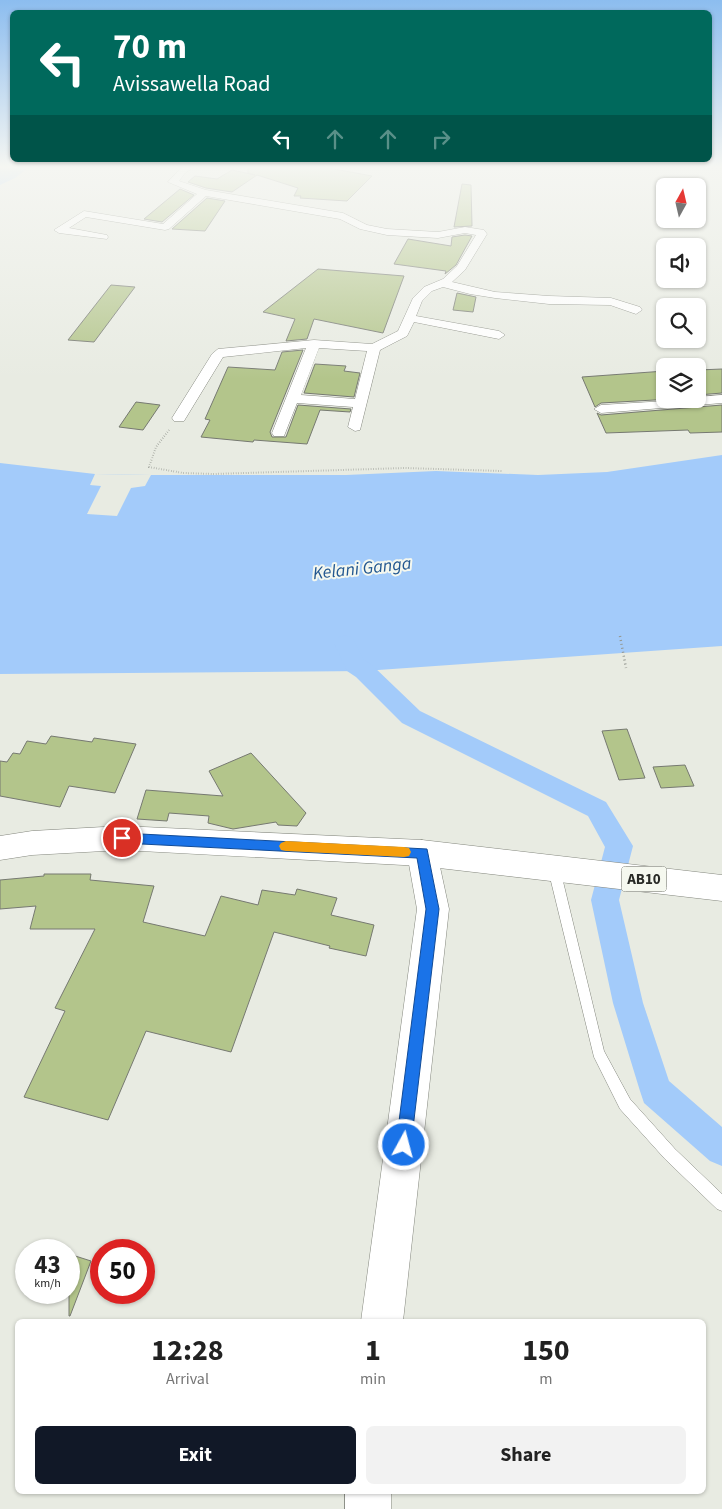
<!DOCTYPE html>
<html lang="en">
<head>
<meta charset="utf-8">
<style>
  body { margin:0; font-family:"Source Sans 3",sans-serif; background:#f2f2f2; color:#222; height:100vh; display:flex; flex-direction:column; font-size:19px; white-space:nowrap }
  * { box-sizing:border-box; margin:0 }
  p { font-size:16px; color:#767676 }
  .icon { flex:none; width:28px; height:28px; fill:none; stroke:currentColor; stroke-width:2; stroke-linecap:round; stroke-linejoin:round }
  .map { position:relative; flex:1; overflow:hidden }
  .panel { position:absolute; left:15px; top:1319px; width:691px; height:175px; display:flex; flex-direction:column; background:#fff; border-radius:8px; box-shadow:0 1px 4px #0004 }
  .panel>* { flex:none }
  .banner { position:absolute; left:10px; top:10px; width:702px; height:152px; border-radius:8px; box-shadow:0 1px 4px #0004; background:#00695c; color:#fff; overflow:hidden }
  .needle { width:32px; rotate:8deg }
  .tools { position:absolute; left:656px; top:178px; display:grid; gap:10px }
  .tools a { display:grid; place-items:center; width:50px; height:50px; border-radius:8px; background:#fff; box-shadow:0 1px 4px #0004; font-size:25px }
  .speed { position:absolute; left:15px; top:1239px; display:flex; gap:10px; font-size:25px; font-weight:700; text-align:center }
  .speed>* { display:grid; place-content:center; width:65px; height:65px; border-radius:50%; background:#fff; box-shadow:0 1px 4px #0004; line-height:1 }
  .speed small { font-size:12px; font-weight:400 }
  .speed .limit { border:8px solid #d22; background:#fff; color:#111 }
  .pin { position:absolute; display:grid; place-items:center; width:42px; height:42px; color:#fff; margin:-21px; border:2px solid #fff; border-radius:50%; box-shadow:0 1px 5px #0007 }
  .me { position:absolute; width:55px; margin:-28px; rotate:7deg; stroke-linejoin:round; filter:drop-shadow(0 0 4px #0008) }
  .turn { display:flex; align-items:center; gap:18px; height:105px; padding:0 20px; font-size:22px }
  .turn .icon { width:65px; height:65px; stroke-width:2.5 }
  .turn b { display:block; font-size:35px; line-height:42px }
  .lanes { display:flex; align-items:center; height:48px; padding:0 20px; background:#0003; justify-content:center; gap:25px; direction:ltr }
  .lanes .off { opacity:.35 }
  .eta { display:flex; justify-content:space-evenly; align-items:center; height:85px; text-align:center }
  .eta b { font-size:30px; font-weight:700; line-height:35px }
  .button { display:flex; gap:10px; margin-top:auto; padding:10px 20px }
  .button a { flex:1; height:58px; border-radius:8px; background:#111827; color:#fff; font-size:20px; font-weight:700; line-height:58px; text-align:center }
  .button a+a { background:#f2f2f2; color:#222 }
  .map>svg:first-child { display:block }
  .water { fill:#a3cbfa }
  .pier { fill:#e8ebe2 }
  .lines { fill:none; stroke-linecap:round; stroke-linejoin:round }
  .canal { fill:#a3cbfa; fill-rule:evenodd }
  .building { fill:#b3c58b; stroke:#767971 }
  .lane-casing { stroke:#84877e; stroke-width:1 }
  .street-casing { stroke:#84877e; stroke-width:1 }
  .secondary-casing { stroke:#84877e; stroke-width:1 }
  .primary-casing { stroke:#84877e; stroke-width:1 }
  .path-far1 { stroke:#949790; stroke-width:2; stroke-dasharray:0.5 2; stroke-linecap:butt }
  .path { stroke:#949790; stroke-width:2.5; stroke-dasharray:1 3; stroke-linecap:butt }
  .lane { fill:#fff; fill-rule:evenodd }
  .street { fill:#fff; fill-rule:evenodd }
  .secondary { fill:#fff; fill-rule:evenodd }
  .primary { fill:#fff; fill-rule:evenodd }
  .route { fill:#1a73e8; stroke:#114b97 }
  .slow { fill:#f59e0b }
  .labels { text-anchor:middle; stroke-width:4; stroke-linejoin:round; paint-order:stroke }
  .shield { fill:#f5f8ef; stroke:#666862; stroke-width:1 }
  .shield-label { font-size:15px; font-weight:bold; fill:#282a26 }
  .water-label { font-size:18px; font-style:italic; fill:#225790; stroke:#f5f8ef }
</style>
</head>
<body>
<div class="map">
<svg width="722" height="1509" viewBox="0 0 722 1509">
  <rect width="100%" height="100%" fill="#e8ebe2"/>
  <g class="water">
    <polygon points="0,167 29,167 15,178 0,185"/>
    <polygon points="722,455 722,646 364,671 0,674 0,463 95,474 151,475 346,475 436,471 538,475 607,472"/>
  </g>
  <polygon class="pier" points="95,474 151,475 145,486 131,488 117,516 87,514 101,486 90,485"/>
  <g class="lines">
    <polygon class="canal" points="345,635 353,638 364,660 372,665 420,711 606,802 633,846 619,900 643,1003 669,1081 722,1127 722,1166 710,1161 644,1103 640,1091 613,1003 591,900 605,847 588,816 402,723 356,677 347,671 334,643 337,638"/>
  </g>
  <g class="building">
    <polygon points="248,168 329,168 372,176 347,201 300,198 301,196 294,196 298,188 257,175 232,192 206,188 188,182 195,176 217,179 232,170 255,175 248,173"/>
    <polygon points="462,184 471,185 472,226 454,227"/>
    <polygon points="180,189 194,195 162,222 144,219"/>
    <polygon points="207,198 225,201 205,231 172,229"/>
    <polygon points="465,235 472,236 456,265 445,274 446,271 394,264 408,239 451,246 452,237"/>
    <polygon points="318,269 404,276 383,333 314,319 307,339 286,341 295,319 263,312"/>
    <polygon points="111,285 135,287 94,342 68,340"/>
    <polygon points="457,293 476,297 473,312 453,310"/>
    <polygon points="303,350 270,432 272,437 286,437 298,405 351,409 350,412 320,410 307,444 254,440 253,442 201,437 210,420 205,419 228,367 275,370 282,352"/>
    <polygon points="315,364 346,366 344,371 360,373 354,397 304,393"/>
    <polygon points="722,369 722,393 698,395 698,370"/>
    <polygon points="665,371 665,399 672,399 601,403 595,407 582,377"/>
    <polygon points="136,402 160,405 143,430 119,427"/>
    <polygon points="722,405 722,432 690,433 688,430 606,433 597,413 601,415"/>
    <polygon points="627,729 645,778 619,780 602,731"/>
    <polygon points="51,736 92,742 94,738 136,744 115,793 69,786 60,807 0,796 0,761 7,762 13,753 20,754 27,741 46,744"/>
    <polygon points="251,753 306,813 297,826 278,825 276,822 233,829 208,823 209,816 169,813 167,821 137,819 146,790 223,796 209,771"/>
    <polygon points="685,765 694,786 661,788 653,767"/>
    <polygon points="44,874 91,874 90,880 154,886 143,922 205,936 221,896 258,905 262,890 295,895 297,889 337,898 331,915 374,925 366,956 329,948 330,946 274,932 231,1052 146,1031 108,1120 24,1097 65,1011 55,1008 95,929 30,929 36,906 0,909 0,880 44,876"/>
    <polygon points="69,1254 91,1261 70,1316 69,1316"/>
  </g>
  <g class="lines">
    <defs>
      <polygon id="lane" points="554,864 558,866 560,869 604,1051 630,1099 675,1149 722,1194 722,1211 717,1209 665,1159 620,1109 594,1057 548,869 550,866"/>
      <g id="street">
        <path d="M182 167H194L185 173 179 181 206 190 343 213 367 225 387 229 438 232 465 227 484 230 487 234 465 270 452 282 495 292 549 296 611 298 640 307 642 310 636 314 610 305 549 304 495 298 470 294 443 287 432 291 422 301 416 316 499 331 505 335 499 339 414 322 407 336 380 350 360 430 355 431 348 427 353 407 297 403 284 436H274L272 433 306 348 223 357 184 421H174L172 418 212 354 218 349 314 340 372 344 398 331 413 298 424 287 443 279 457 266 476 235 465 233 438 238 387 235 360 229 340 219 206 196 169 229 165 230 86 217 69 228 107 235 108 237 107 239 59 233 54 230 84 211 163 224 197 194 168 182ZM319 348 367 351 355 399 301 395Z"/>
        <polygon points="722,395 722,403 601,413 594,409 601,405 698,399 698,397"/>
      </g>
      <g id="secondary">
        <polygon points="422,840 433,844 437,853 449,909 403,1321 361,1321 417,909 407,853 411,844"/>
        <rect x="345" y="1491" width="46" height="18"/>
      </g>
      <polygon id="primary" points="122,826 422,840 722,875 722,901 422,866 122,850 32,855 0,860 0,836 32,831"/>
    </defs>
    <use href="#lane" class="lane-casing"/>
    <use href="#street" class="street-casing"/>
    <use href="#secondary" class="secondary-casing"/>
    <use href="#primary" class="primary-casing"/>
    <polyline class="path-far1" points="169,430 156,447 149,467 183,473 213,474 405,468 502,471"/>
    <polyline class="path" points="620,636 626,668"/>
    <use href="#lane" class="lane"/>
    <use href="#street" class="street"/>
    <use href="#secondary" class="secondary"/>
    <use href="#primary" class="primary"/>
  </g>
  <linearGradient id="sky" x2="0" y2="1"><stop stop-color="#8cbdef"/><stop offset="0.44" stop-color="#f5f6f2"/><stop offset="1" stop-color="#f5f6f2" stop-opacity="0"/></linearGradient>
  <rect width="722" height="379" fill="url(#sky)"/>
  <polygon class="route" points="122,833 427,849 439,909 411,1145 409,1150 404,1152 398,1150 396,1145 426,909 417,858 122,843 118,842 116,838 118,835"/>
  <polygon class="slow" points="286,841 404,847 409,848 411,852 409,856 404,857 286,851 281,850 279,846 281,843"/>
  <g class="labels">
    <rect class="shield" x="621.5" y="866.5" width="45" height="25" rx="4"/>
    <g class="shield-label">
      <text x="644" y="884">AB10</text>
    </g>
    <g class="water-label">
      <text transform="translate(362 568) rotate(-6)" y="6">Kelani Ganga</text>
    </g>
  </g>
</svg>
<div class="tools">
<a><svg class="needle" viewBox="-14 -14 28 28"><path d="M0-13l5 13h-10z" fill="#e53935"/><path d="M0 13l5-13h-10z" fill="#767676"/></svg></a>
<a><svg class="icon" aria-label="sound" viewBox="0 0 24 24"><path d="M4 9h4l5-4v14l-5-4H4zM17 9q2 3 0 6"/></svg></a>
<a><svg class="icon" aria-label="search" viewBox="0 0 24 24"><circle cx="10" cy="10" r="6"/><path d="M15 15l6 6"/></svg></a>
<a><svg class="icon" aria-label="layers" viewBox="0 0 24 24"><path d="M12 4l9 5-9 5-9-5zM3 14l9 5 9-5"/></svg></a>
</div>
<div class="speed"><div>43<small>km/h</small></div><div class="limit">50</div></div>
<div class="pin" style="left:122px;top:838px;background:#d93025"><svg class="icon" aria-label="arrive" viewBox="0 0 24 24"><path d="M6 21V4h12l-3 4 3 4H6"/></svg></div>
<svg class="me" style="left:404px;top:1145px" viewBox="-20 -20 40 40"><circle r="17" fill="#1a73e8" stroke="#fff" stroke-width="3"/><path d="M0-11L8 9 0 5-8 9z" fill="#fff"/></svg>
<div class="banner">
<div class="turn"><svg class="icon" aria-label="left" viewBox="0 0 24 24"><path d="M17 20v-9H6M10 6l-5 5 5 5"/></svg><div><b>70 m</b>Avissawella Road</div></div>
<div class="lanes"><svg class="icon" aria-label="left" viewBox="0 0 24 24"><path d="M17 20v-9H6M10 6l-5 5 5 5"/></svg><svg class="icon off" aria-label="ahead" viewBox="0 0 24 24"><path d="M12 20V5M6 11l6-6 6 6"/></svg><svg class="icon off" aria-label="ahead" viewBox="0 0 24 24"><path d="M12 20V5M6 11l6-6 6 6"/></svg><svg class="icon off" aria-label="right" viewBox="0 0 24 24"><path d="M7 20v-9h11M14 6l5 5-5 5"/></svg></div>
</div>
<section class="panel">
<div class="eta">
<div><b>12:28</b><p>Arrival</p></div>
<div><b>1</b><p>min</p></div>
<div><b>150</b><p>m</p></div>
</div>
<div class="button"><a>Exit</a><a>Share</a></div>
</section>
</div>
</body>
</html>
